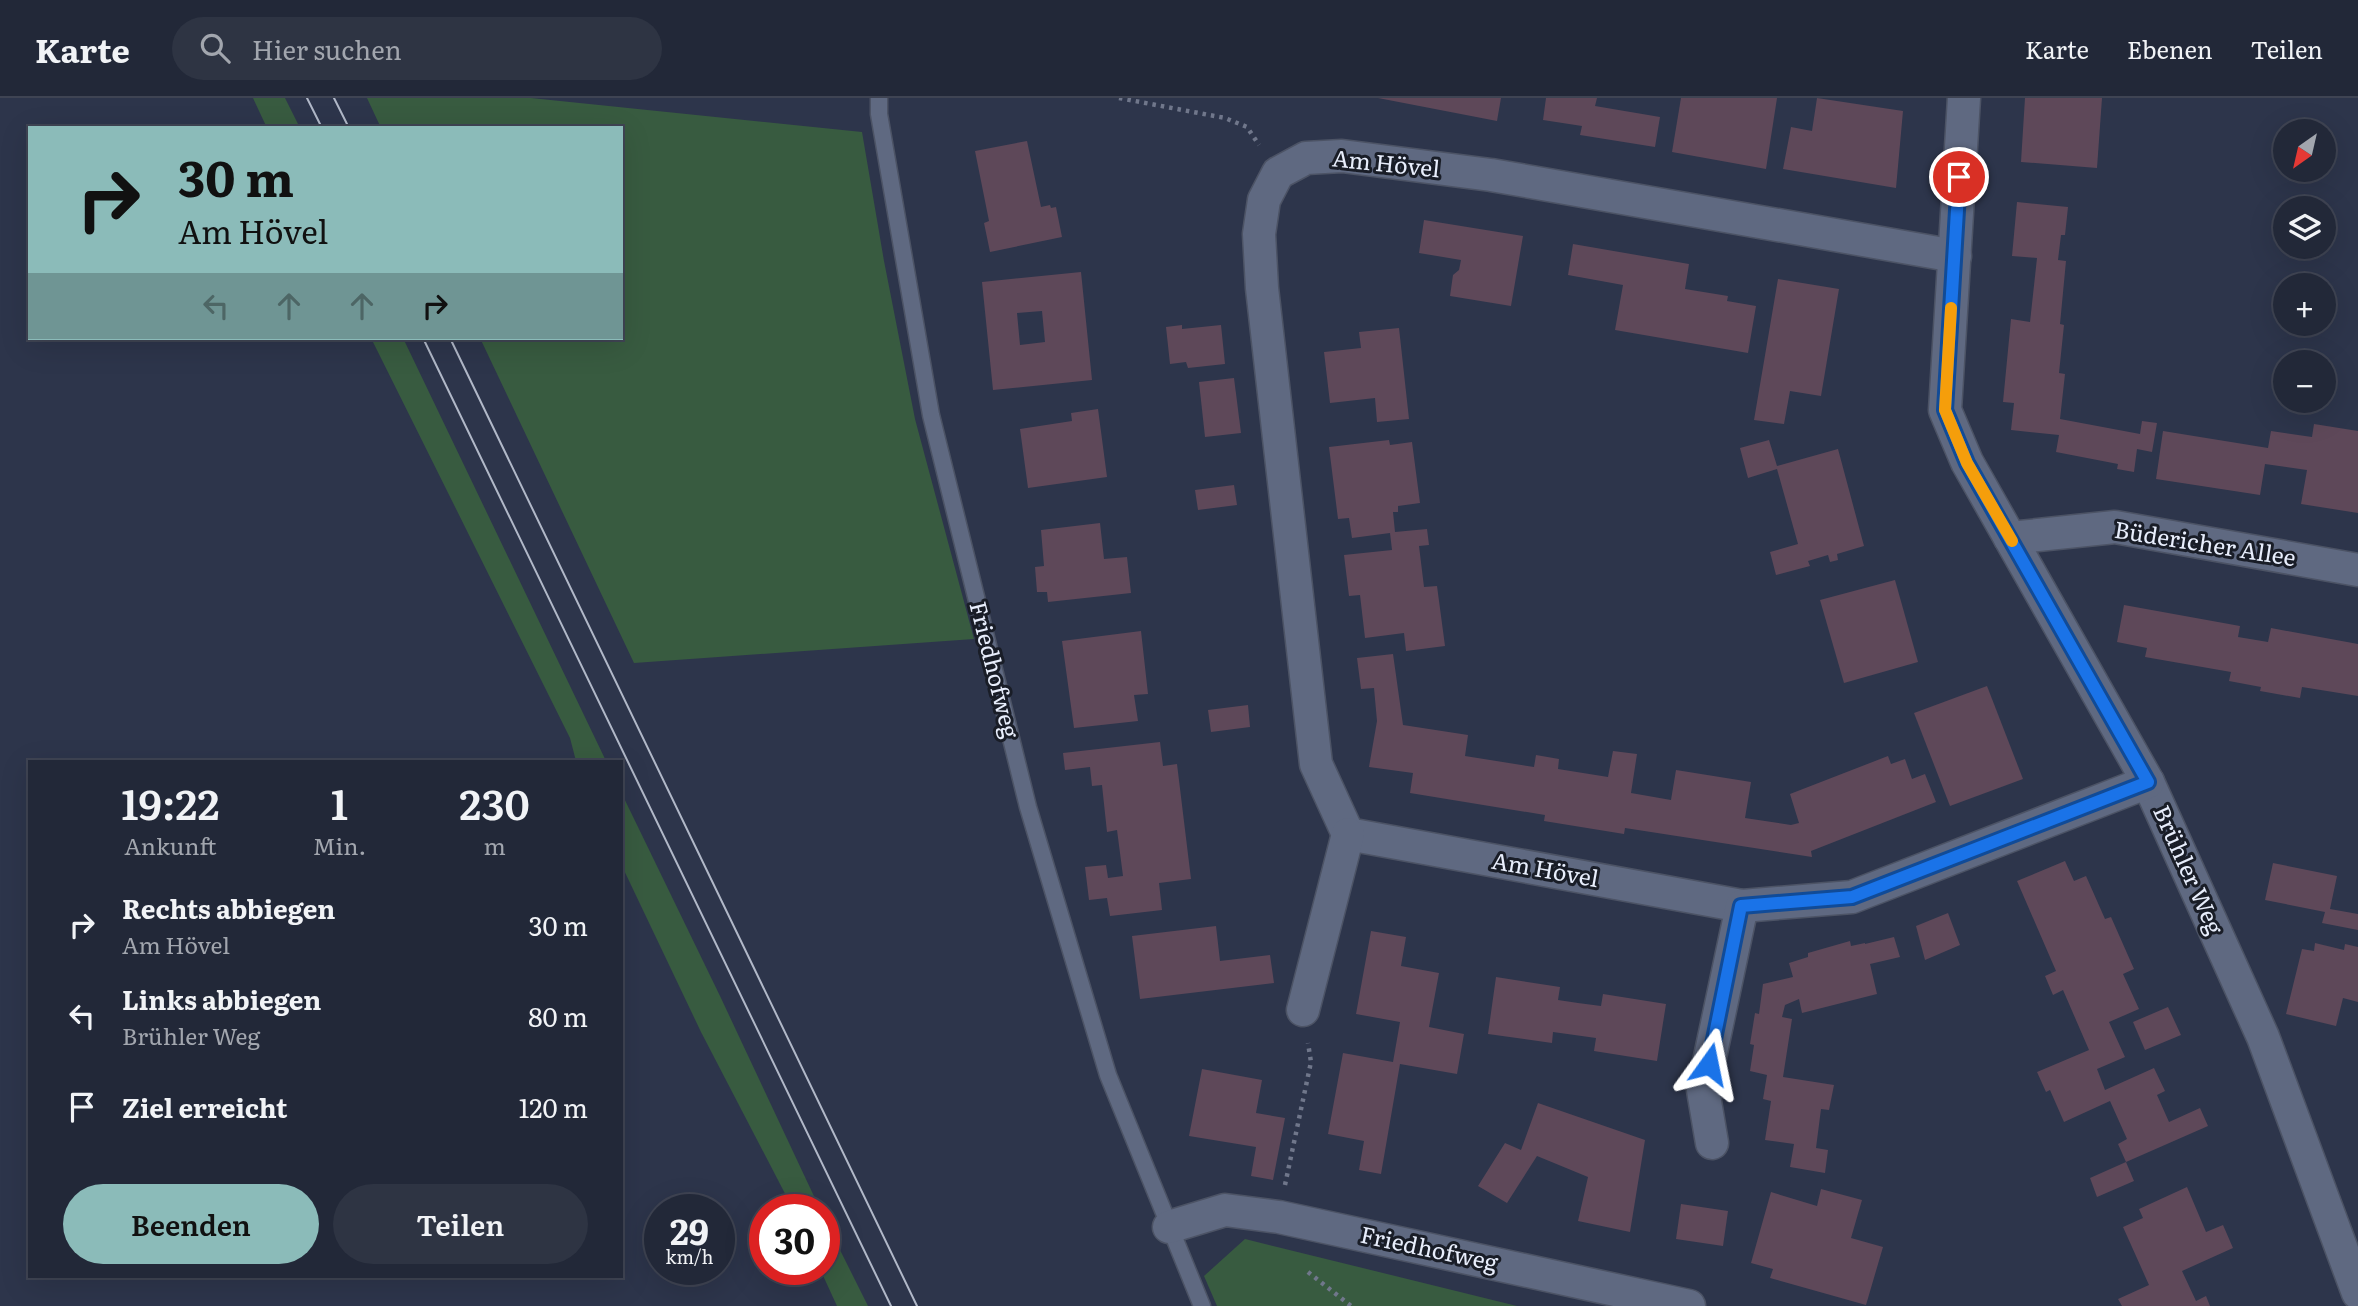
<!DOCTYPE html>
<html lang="de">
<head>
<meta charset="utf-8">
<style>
  body { margin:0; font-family:Literata,serif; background:#2e3443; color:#f1f3f6; height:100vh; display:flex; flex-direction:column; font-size:26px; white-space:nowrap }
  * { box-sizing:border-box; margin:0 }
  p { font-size:23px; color:#a2a6ae }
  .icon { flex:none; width:38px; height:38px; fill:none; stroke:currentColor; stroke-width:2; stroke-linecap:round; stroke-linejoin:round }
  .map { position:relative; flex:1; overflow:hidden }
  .side { position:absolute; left:28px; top:662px; width:595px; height:518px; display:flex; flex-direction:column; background:#222838; border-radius:0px; box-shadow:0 7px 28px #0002,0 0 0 2px #3f4453 }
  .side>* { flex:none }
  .top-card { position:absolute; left:28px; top:28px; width:595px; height:214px; border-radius:0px; box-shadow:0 7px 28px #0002,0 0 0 2px #3f4453; background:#8bbbb9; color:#111; overflow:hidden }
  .needle { width:46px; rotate:214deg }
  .buttons { position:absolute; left:2273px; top:21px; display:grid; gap:14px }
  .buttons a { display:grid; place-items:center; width:63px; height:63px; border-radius:50%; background:#222838; box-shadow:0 7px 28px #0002,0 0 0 2px #3f4453; font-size:35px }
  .speed { position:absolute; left:644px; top:1096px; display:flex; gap:14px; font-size:35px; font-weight:700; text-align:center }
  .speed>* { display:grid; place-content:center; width:91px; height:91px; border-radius:50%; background:#222838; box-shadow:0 7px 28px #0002,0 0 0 2px #3f4453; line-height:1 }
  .speed small { font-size:18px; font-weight:400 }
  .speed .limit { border:10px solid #d22; background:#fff; color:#111 }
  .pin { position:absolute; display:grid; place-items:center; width:60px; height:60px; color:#fff; margin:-30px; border:4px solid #fff; border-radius:50%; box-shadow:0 2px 7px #0007 }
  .me { position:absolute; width:77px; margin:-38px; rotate:12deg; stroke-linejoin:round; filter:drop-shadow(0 0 5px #0008) }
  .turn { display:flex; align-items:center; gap:24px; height:147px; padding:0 35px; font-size:32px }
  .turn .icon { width:91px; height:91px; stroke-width:2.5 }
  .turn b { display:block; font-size:49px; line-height:60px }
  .lanes { display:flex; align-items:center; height:66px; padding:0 35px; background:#0003; justify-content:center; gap:35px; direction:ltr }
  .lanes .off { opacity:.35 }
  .eta { display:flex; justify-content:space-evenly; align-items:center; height:119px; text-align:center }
  .eta b { font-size:42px; font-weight:600; line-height:49px }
  .button { display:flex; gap:14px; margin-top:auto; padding:14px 35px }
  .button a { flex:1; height:80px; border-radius:42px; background:#8bbbb9; color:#111; font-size:28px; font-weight:600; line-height:80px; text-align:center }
  .button a+a { background:#2e3443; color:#f1f3f6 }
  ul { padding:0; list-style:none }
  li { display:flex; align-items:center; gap:21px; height:91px; padding:0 35px }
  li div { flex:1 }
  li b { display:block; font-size:26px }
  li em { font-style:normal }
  header { display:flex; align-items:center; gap:42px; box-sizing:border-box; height:98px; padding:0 35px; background:#222838; border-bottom:2px solid #3f4453 }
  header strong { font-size:33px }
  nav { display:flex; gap:38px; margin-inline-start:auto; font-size:24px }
  .search { width:490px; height:63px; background:#2e3443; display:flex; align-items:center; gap:18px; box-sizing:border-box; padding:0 24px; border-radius:38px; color:#a2a6ae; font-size:26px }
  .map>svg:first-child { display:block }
  .green { fill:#385b40 }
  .building { fill:#5e4859; fill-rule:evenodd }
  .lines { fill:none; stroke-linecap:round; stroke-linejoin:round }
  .lane-casing { stroke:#4c5365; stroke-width:19 }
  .street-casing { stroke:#4c5365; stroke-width:35 }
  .path { stroke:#70778b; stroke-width:4.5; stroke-dasharray:3.5 5; stroke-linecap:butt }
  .lane { stroke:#5f6981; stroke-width:16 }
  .street { stroke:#5f6981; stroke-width:32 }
  .tram { stroke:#b1b8c8; stroke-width:2 }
  .route-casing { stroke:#114b97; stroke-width:18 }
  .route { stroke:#1a73e8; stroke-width:12 }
  .slow { stroke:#f59e0b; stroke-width:12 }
  .labels { text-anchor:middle; stroke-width:6; stroke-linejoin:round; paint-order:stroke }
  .street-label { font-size:23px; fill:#e8eefc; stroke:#191d27 }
</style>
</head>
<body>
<header>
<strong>Karte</strong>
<div class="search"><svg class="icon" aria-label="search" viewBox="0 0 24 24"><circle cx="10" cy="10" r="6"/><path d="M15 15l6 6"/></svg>Hier suchen</div>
<nav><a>Karte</a><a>Ebenen</a><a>Teilen</a></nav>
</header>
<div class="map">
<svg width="2358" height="1208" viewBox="0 0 2358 1208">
  <rect width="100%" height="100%" fill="#2d354b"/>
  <g class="green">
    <polygon points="253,0 285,0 300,30 267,30"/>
    <polygon points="367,0 531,0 862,34 884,163 915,321 974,541 634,565 480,240 621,240 621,30 381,30"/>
    <polygon points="371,240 403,240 606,663 576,663 570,640"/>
    <polygon points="621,694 720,898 820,1111 793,1111 701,934 621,766"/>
    <polygon points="824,1120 868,1208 837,1208 820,1171 824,1171"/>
    <polygon points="1245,1141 1517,1208 1217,1208 1204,1178"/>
  </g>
  <g class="building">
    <polygon points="1378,0 1501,0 1497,23"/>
    <polygon points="1546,0 1597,0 1595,8 1660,19 1655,49 1580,37 1582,28 1543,22"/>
    <polygon points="1681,0 1777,0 1766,71 1672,54"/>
    <polygon points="1817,0 1903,13 1896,90 1783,71 1791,29 1812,33"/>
    <polygon points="2025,0 2102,0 2097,70 2021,64"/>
    <polygon points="1027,43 1041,109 1050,107 1051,110 1056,109 1062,139 990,154 984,125 989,123 975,53"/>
    <polygon points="2017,104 2068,109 2065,137 2061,137 2058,162 2066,163 2060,226 2064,227 2059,275 2065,276 2060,321 2140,336 2142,323 2157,325 2152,354 2137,351 2134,374 2117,371 2118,366 2056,354 2059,337 2011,332 2014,305 2003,304 2011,221 2030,224 2037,160 2012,158"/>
    <polygon points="1424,122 1523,138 1511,208 1450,198 1453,177 1459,172 1461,162 1419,155"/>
    <polygon points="1573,146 1689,166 1685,191 1728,198 1727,203 1756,208 1748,255 1615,232 1623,187 1568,177"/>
    <path d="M1081 174 1092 282 993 292 982 184ZM1042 213 1045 244 1020 247 1017 215Z"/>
    <polygon points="1778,181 1839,191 1821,298 1790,293 1784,326 1754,322"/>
    <polygon points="1182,227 1182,231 1221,227 1225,266 1188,270 1186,264 1170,266 1166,229"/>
    <polygon points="1399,230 1409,321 1377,324 1375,300 1330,305 1324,254 1361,250 1359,234"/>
    <polygon points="1234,280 1241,335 1205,339 1199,284"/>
    <polygon points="1098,311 1107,379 1028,390 1020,331 1072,323 1071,315"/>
    <polygon points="2314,326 2358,333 2358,415 2301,406 2307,372 2265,366 2260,397 2156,381 2163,333 2268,350 2271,333 2312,339"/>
    <polygon points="1389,342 1390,347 1412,344 1420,405 1398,408 1398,414 1393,414 1395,434 1427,431 1429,447 1419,448 1424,489 1437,488 1445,548 1406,553 1404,535 1365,540 1360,497 1349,498 1344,457 1392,452 1390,435 1352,440 1349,420 1338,421 1329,349"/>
    <polygon points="1769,342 1777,368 1838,351 1864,448 1837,456 1838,462 1830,464 1828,457 1808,463 1810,468 1776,477 1770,454 1798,446 1777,371 1748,380 1740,350"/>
    <polygon points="1234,387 1237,407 1198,412 1195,392"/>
    <polygon points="1100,425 1104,461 1127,459 1131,495 1048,504 1047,494 1037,494 1035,469 1044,468 1041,432"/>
    <polygon points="1895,482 1918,564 1844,585 1820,502"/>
    <polygon points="2124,507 2240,528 2238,539 2268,544 2271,530 2358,546 2358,598 2302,589 2300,600 2260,593 2261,589 2229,583 2231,574 2145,559 2147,550 2117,544"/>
    <polygon points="1141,533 1148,596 1134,597 1138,623 1074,630 1062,543"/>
    <polygon points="1393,556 1403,627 1468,637 1465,658 1534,669 1536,657 1559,661 1558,671 1608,679 1613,653 1637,656 1631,695 1671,702 1676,672 1751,684 1745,720 1791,727 1799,725 1790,696 1888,658 1891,666 1905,661 1912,681 1925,676 1936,704 1811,753 1812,759 1625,730 1624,736 1544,723 1545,717 1410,695 1413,675 1369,669 1377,623 1374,590 1361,591 1357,560"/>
    <polygon points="1987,588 2023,681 1950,708 1914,615"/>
    <polygon points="1248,607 1250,629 1211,634 1208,612"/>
    <polygon points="1160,644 1163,668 1177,666 1191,781 1159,785 1162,812 1110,818 1107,800 1089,802 1085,769 1106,767 1108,780 1123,778 1117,732 1107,734 1102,687 1092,688 1090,669 1065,672 1063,655"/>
    <polygon points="2065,763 2074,783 2086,778 2105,821 2111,819 2134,871 2123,876 2139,911 2109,924 2125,959 2097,971 2105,992 2154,970 2165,993 2157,997 2169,1024 2200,1010 2208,1028 2126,1064 2134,1083 2097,1099 2090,1080 2126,1064 2118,1046 2127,1041 2110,1003 2064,1024 2050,992 2046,994 2037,974 2089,952 2063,892 2053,897 2045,878 2056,873 2017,783"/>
    <polygon points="2273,765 2337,778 2330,811 2358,816 2358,832 2322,825 2325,814 2265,802"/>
    <polygon points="1948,815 1960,847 1925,862 1916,828"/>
    <polygon points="1216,828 1220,863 1270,857 1274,885 1140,901 1132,838"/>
    <polygon points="1371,833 1406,839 1401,868 1439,875 1429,929 1464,936 1457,976 1400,966 1381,1076 1359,1072 1364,1043 1328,1036 1343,955 1393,964 1400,924 1356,916"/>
    <polygon points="1894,839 1900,859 1870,866 1877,896 1802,915 1799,901 1785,907 1782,919 1792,921 1783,979 1834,987 1829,1012 1821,1011 1816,1050 1828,1052 1825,1075 1790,1069 1794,1046 1765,1042 1771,1003 1763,1001 1767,977 1750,973 1754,947 1750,946 1755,915 1759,916 1763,886 1793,879 1789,865 1808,859 1808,855 1850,843 1851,848 1865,845 1865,846"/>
    <polygon points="2315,845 2344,852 2345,846 2358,849 2358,904 2343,900 2336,928 2286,916 2302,851 2314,853"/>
    <polygon points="1496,879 1560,889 1558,902 1578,905 1601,908 1603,896 1666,906 1657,963 1594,953 1596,940 1553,934 1552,945 1488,936"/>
    <polygon points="2168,909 2181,937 2145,952 2133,924"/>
    <polygon points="1202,971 1262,982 1256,1015 1285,1020 1273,1082 1251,1078 1256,1049 1189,1038"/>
    <polygon points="1538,1005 1645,1042 1630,1134 1578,1123 1588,1079 1537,1058 1507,1105 1478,1088 1505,1045 1521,1052"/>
    <polygon points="2187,1089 2206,1134 2223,1127 2233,1150 2182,1173 2196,1203 2206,1198 2210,1208 2122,1208 2118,1201 2149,1187 2123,1129 2143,1120 2139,1111"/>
    <polygon points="1821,1091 1862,1102 1851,1140 1883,1149 1866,1207 1770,1180 1773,1171 1751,1165 1771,1094 1817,1108"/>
    <polygon points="1681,1106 1728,1113 1723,1148 1676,1141"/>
  </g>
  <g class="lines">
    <defs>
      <polyline id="lane" points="879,0 879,16 931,317 1028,709 1108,977 1202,1208"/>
      <g id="street">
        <polyline points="1964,0 1945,312 1967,364 2148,684 2263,939 2358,1195"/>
        <polyline points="1955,158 1491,77 1342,58 1306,60 1278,75 1264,102 1259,136 1262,190 1316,666 1348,736 1742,808 1852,799 2148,684"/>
        <polyline points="2010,440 2115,429 2358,472"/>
        <polyline points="1303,912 1348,736"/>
        <polyline points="1712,1045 1703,992 1742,808"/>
        <polyline points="1169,1129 1225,1112 1279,1119 1689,1208"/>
      </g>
    </defs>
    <use href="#lane" class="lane-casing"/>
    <use href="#street" class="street-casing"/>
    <g class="path">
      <polyline points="1119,0 1225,20 1247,29 1259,47"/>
      <polyline points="1285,1087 1311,964 1308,945"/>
      <polyline points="1308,1174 1351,1208"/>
    </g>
    <use href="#lane" class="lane"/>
    <use href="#street" class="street"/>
    <g class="tram">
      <polyline points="307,0 322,30"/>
      <polyline points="334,0 349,30"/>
      <polyline points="423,240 891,1208"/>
      <polyline points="450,240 917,1208"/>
    </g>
  </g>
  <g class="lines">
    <defs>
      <polyline id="route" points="1709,966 1741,808 1852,799 2148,684 1967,365 1945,312 1959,79"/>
    </defs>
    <use href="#route" class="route-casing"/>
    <use href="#route" class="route"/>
    <polyline class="slow" points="1951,210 1945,312 1967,365 2012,443"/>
  </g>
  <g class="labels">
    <g class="street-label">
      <text transform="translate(1386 66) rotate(6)" y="8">Am Hövel</text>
      <text transform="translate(2205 446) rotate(9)" y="8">Büdericher Allee</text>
      <text transform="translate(994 572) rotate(76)" y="8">Friedhofweg</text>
      <text transform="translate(1545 772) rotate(10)" y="8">Am Hövel</text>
      <text transform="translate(2188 772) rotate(66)" y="8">Brühler Weg</text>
      <text transform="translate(1429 1151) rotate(12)" y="8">Friedhofweg</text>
    </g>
  </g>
</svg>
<div class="buttons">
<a><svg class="needle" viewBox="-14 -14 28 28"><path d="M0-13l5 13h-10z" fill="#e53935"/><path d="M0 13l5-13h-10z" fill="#a2a6ae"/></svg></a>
<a><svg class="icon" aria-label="layers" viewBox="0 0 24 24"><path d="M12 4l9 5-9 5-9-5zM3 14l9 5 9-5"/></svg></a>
<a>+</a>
<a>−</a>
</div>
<div class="speed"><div>29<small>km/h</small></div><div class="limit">30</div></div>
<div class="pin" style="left:1959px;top:79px;background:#d93025"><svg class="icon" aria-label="arrive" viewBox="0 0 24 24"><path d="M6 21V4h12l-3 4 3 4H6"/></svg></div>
<svg class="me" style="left:1709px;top:966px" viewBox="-20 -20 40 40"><path d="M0-17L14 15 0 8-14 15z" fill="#1a73e8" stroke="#fff" stroke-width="4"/></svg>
<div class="top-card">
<div class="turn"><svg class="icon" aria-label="right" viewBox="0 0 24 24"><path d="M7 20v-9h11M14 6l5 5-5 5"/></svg><div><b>30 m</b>Am Hövel</div></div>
<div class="lanes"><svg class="icon off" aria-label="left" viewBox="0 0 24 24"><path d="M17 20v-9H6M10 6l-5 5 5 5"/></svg><svg class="icon off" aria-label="ahead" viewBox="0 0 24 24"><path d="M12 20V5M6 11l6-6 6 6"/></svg><svg class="icon off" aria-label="ahead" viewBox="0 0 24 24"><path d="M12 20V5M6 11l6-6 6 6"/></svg><svg class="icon" aria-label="right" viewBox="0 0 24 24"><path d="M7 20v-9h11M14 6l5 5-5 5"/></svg></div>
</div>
<section class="side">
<div class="eta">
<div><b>19:22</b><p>Ankunft</p></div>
<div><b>1</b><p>Min.</p></div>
<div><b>230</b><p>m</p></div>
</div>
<ul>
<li><svg class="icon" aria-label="right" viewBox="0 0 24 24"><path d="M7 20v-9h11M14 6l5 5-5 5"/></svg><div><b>Rechts abbiegen</b><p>Am Hövel</p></div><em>30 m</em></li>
<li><svg class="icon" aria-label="left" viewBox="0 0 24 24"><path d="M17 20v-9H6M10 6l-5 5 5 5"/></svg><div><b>Links abbiegen</b><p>Brühler Weg</p></div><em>80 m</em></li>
<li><svg class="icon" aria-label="arrive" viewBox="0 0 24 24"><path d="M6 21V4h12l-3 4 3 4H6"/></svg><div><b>Ziel erreicht</b></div><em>120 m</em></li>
</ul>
<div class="button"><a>Beenden</a><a>Teilen</a></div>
</section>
</div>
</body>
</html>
